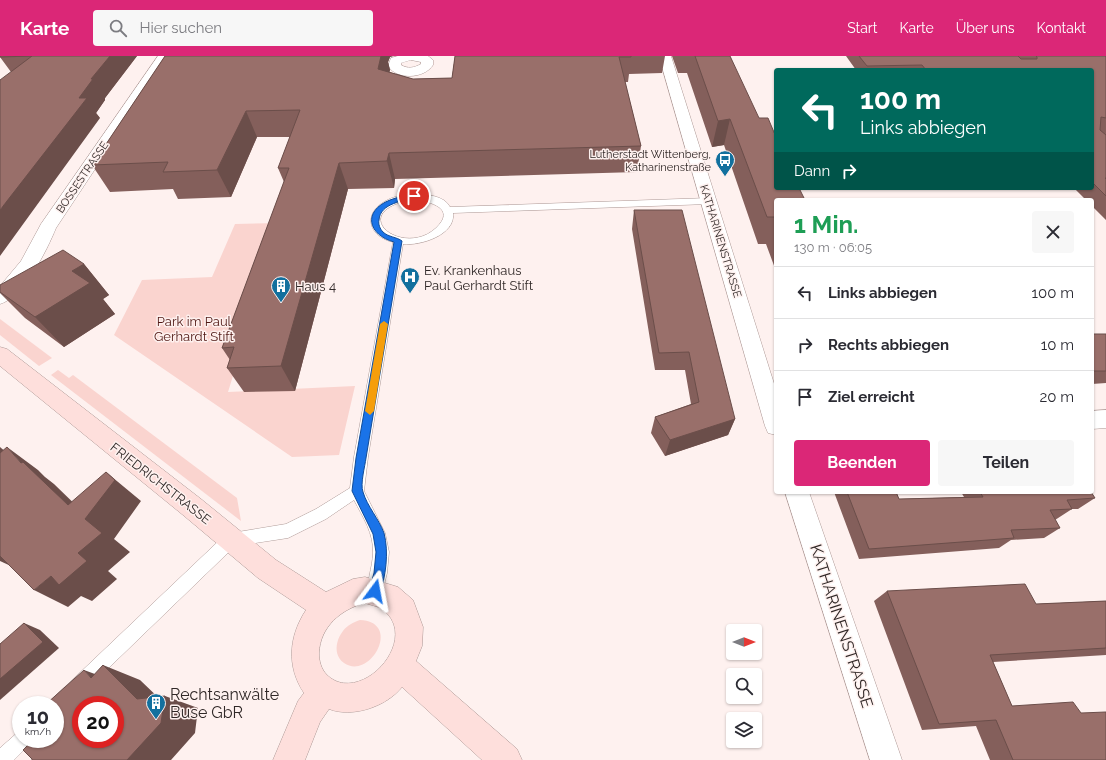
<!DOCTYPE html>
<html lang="de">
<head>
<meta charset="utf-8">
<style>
  body { margin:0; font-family:Raleway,sans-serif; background:#f7f7f7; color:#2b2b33; height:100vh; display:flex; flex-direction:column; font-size:15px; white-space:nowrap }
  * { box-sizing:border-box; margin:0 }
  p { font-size:13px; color:#7c7c81 }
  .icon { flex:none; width:22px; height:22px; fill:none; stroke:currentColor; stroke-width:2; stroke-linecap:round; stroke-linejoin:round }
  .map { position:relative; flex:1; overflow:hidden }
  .drawer { position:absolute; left:774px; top:142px; width:320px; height:296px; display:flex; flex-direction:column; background:#fff; border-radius:4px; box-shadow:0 1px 3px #0004 }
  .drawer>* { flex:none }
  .guide { position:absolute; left:774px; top:12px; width:320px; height:122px; border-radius:4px; box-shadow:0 1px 3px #0004; background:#00695c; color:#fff; overflow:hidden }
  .needle { width:26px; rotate:90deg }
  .buttons { position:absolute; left:726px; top:568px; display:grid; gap:8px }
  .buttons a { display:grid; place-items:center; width:36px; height:36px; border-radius:4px; background:#fff; box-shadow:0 1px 3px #0004; font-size:20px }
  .speed { position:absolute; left:12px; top:640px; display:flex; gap:8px; font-size:20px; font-weight:700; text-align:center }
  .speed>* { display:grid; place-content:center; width:52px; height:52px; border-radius:50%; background:#fff; box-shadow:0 1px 3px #0004; line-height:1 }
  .speed small { font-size:10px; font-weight:400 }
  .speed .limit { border:6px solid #d22; background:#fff; color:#111 }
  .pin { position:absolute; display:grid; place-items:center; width:34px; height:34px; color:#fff; margin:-17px; border:2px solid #fff; border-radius:50%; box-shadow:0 1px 4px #0007 }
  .me { position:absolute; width:44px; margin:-22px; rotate:13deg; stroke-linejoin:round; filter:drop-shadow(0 0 3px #0008) }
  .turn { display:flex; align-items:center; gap:14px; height:84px; padding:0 20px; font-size:18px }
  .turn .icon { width:52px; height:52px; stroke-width:2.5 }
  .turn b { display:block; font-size:28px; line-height:34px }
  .then { display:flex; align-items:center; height:38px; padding:0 20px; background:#0003; gap:8px; font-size:15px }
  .round { display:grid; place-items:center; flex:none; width:42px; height:42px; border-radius:4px; background:#f7f7f7 }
  .summary { display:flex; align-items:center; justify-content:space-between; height:68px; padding:0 20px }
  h1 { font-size:24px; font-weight:700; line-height:30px; color:#1e9e55 }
  .cta { display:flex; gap:8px; margin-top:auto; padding:8px 20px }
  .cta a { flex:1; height:46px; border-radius:4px; background:#db2777; color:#fff; font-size:16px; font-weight:700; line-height:46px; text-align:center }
  .cta a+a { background:#f7f7f7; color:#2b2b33 }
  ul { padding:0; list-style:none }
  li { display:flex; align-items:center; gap:12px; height:52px; padding:0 20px; border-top:1px solid #e1e1e2 }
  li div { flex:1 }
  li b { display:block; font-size:15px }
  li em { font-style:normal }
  header { display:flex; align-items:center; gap:24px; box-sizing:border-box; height:56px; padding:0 20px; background:#db2777; color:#fff }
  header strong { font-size:19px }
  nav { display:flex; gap:22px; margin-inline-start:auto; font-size:14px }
  .search { width:280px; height:36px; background:#f7f7f7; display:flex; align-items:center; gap:10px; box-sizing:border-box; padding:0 14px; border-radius:4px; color:#7c7c81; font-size:15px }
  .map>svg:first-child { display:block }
  .green { fill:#fad4cf }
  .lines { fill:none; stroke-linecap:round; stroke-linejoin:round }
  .lane-casing { stroke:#ad9895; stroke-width:1 }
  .street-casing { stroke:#ad9895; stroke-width:1 }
  .secondary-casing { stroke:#ad9895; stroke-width:1 }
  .lane { fill:#fff; fill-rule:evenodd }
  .street { fill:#fff; fill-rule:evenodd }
  .secondary { fill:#fedfdc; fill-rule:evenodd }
  .wall { fill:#845f5b }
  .shaded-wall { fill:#6b4e4a }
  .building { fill:#996f6a; stroke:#6b4e4a; fill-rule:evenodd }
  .route { fill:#1a73e8; stroke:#114b97 }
  .slow { fill:#f59e0b }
  .labels { text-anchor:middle; stroke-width:3; stroke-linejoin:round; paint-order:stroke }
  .far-poi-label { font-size:11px; fill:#302827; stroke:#fef1ef; text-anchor:end }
  .far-street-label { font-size:11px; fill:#302827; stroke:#fef1ef }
  .poi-label { font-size:13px; fill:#302827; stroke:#fef1ef; text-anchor:start }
  .park-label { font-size:13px; fill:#501814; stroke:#fef1ef }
  .street-label { font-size:13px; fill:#302827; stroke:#fef1ef }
  .near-street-label { font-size:16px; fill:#302827; stroke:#fef1ef }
  .near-poi-label { font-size:16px; fill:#302827; stroke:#fef1ef; text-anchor:start }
</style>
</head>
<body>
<header>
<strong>Karte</strong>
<div class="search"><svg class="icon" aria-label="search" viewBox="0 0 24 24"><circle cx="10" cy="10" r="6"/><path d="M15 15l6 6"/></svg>Hier suchen</div>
<nav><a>Start</a><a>Karte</a><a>Über uns</a><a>Kontakt</a></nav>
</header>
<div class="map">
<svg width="1106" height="704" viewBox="0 0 1106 704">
  <rect width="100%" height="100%" fill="#fef1ef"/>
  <g class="green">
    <polygon points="280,167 228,336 355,330 339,399 292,401 114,279 142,224 212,221 235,168"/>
    <polygon points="0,263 52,302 39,310 0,279"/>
    <polygon points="58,314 69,322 73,319 237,442 241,465 51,319"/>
    <path d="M360 564C403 566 370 625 344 607 330 597 338 575 351 568 354 566 357 565 360 564Z"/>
  </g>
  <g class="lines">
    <defs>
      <g id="lane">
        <path d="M414 137C426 139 444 139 450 151L709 142 714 145 709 148 453 157C456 179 420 190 403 188L368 401 364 435 385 477 389 496 387 517 381 541 375 543 369 541C365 530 373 510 373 497 374 478 363 461 354 444L326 463 288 482 235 490 61 658 55 661V649H47L49 646 226 478 286 468 316 453 350 432 354 401 393 186C370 181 362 159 384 146 393 140 404 139 414 137ZM414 143C430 146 457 152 436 172 403 203 342 156 414 143Z"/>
        <polygon points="21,675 21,683 32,683 29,689 14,704 0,704 0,692 17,677"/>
      </g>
      <g id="street">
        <path d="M158 0H170L56 172C47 194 24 241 0 248V230L21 205 41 168Z"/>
        <path d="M398 0H428L433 4V9C424 23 397 24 388 10L391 2ZM411 4 421 6V8C414 12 408 13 401 9V7Z"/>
        <polygon points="659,0 671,0 776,334 776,379 768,377 765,370"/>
        <polygon points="1106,354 1106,372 1092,373 1092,355"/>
        <polygon points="785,436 809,436 902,704 870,704"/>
      </g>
      <path id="secondary" d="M0 291 7 293 201 443 276 504 326 536 353 523 365 521 398 531 413 544 423 571 422 590 416 605 517 693 522 704H482L402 631C386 651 352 662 329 653L320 666 305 704H273L298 645 304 637C286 610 289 580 306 554L258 522 183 459 0 310ZM365 547C370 549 378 550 382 553 423 583 360 651 327 619 321 613 319 605 319 597 320 571 341 553 365 547Z"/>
    </defs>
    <use href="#lane" class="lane-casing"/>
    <use href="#street" class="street-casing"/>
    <use href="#secondary" class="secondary-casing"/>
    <use href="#lane" class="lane"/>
    <use href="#street" class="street"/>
    <use href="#secondary" class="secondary"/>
  </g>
  <g class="wall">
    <polygon points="1,0 137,0 105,42 105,44 96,57 100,62 11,16 0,1"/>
    <polygon points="165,0 393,0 390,1 388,6 390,14 389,16 413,23 452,22 455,0 665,0 662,17 629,18 628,26 625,26 641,90 637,116 395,123 394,132 348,133 295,335 244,336 227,312 230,304 222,292 284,126 278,112 290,81 257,81 231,141 178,143 173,133 110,136 92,109"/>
    <polygon points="672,0 730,0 776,144 776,215 766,188 758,188 724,89 712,91 687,17 678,17"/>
    <polygon points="846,0 1106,0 1106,164 1092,150 1092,144 1086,144 1074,132 1092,132 1092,14 856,14"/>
    <polygon points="634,154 735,363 728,379 665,400 651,377 655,361 691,348 685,314 655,314 632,173"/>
    <polygon points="84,208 109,239 103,243 115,258 64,291 25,262 0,237 0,229"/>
    <polygon points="1092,278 1106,278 1106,327 1092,328"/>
    <polygon points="834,436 896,436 899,443 964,441 961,436 1091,436 1095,442 1078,453 1072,453 1055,464 1060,472 1044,482 1011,484 999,492 859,503"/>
    <polygon points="887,535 1036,548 1106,545 1106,599 993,606 1012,650 1081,657 1106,704 990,704 976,670 922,674 874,545"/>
  </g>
  <g class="shaded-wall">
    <polygon points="110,0 137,0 105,42 105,44 96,57 100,62 0,200 0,154 91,23"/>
    <polygon points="381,0 393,0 390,1 388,6 390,14 384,38 378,13"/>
    <polygon points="246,55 257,81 231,141 217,114"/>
    <polygon points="730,63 724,89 712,91 718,65"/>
    <polygon points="389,97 395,123 394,132 387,105"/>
    <polygon points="339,107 348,133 295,335 281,310"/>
    <polygon points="84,208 109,239 103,243 115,258 64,291 35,261 72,215"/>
    <polygon points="735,363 728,379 665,400 670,384"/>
    <polygon points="0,391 32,419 0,397"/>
    <polygon points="7,391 38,414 45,421 54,428 87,460 106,416 141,445 114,483 130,496 108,515 117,523 92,545 81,540 68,551 34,534 78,497 68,449 21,407"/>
    <polygon points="0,494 13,511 0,505"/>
    <polygon points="24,567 40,574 59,592 0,644 0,623"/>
    <polygon points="103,609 140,624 164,647 165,640 198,652 195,677 171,704 127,704 137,643 91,622 84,614 122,628"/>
  </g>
  <g class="building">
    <polygon points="1,0 110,0 91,23 93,23 79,42 87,42 0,154 0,24 32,0 0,1"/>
    <polygon points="165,0 381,0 378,13 413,23 452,22 455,0 631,0 631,1 619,1 641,90 389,97 387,105 339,107 281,310 227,312 234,291 222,292 289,112 278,112 300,54 246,55 217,114 163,116 168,106 92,109"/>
    <polygon points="695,0 730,0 759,62 768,62 776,81 776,132 799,132 805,144 776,144 776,162 776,161 767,161 730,63 718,65"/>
    <polygon points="859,0 1018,0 1021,3 1037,3 1037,1 1036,0 1106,0 1106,62 1101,61 1100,74 1106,79 1106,122 1105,122 1106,123 1106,140 1092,126 1092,14 926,14 922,9 867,10"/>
    <polygon points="634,154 682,154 735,363 670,384 655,361 699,346 689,296 659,297"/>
    <polygon points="63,194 84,208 72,215 90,227 35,261 0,236 0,229"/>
    <polygon points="1092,278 1106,278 1106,315 1092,315 1092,280 1094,280"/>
    <polygon points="7,391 21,407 23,406 68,449 106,416 115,424 85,463 102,477 78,497 87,505 59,529 51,520 34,534 0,500 0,397"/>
    <polygon points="847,436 896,436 899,443 983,441 980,436 1091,436 1095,442 1067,444 1072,453 1050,454 1060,472 1011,474 1014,482 869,493"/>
    <polygon points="1025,528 1036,548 1106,545 1106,592 990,599 1012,650 1073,646 1081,657 1106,656 1106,704 1013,704 996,664 939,668 887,535"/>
    <polygon points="24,567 43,586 0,623 0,588"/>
    <path d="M103 609 137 643 165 640 161 667 127 704H32V703L23 694 34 683H55V649H45L84 614 91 622ZM81 649H115V683H81Z"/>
  </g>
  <path class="route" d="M414 138H416V141C404 145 380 147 379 164 378 168 380 173 383 176 388 181 397 181 402 185L366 402C365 410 360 428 363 436 367 450 379 463 384 477 389 496 386 521 379 539L375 540 371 539 369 535 374 517 376 496 373 478 352 435 356 402 394 186C368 179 362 155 390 144 397 141 406 140 414 138Z"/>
  <polygon class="slow" points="384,265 388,268 374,355 370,359 365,355 380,268"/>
  <defs>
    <symbol id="bus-pin" viewBox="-11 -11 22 30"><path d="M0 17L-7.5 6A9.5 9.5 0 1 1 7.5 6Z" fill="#12709e" stroke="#fef1ef"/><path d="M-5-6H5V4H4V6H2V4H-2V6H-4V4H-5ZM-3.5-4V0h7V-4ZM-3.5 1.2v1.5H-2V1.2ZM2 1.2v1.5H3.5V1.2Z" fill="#fff"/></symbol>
    <symbol id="hospital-pin" viewBox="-11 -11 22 30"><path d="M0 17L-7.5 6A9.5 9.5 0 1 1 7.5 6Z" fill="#12709e" stroke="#fef1ef"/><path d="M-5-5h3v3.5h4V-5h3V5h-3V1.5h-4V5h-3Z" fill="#fff"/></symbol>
    <symbol id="building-pin" viewBox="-11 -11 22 30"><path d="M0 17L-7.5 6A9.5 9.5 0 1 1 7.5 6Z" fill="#12709e" stroke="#fef1ef"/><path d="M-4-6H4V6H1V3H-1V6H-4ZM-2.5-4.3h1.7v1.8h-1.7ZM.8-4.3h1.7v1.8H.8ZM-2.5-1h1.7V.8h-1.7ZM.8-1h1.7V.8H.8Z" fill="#fff"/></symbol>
  </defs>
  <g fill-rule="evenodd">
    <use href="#bus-pin" x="714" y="93" width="22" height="30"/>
    <use href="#hospital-pin" x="399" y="210" width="22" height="30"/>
    <use href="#building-pin" x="270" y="219" width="22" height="30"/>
    <use href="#building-pin" x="145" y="636" width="22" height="30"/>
  </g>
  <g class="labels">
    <g class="far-poi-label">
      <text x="711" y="102">Lutherstadt Wittenberg,<tspan x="711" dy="13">Katharinenstraße</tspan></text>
    </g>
    <g class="far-street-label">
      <text transform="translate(82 121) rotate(-56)" y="4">BOSSESTRASSE</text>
      <text transform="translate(721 185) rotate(73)" y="4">KATHARINENSTRASSE</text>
    </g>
    <g class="poi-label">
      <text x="424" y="219">Ev. Krankenhaus<tspan x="424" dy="15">Paul Gerhardt Stift</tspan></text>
      <text x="295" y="235">Haus 4</text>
    </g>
    <g class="park-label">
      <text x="194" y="270">Park im Paul<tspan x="194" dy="15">Gerhardt Stift</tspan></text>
    </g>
    <g class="street-label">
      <text transform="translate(161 427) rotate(38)" y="5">FRIEDRICHSTRASSE</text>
    </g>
    <g class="near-street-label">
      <text transform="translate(842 570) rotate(72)" y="6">KATHARINENSTRASSE</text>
    </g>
    <g class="near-poi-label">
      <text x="170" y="644">Rechtsanwälte<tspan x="170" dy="18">Buse GbR</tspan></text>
    </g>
  </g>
</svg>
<div class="buttons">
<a><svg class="needle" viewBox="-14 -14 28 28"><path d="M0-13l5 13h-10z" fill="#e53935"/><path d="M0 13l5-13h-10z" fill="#7c7c81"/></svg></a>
<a><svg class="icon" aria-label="search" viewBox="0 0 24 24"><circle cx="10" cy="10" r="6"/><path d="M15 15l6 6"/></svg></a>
<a><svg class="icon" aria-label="layers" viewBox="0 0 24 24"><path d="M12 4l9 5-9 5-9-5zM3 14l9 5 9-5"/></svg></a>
</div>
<div class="speed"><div>10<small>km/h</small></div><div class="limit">20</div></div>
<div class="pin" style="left:414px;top:140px;background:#d93025"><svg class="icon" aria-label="arrive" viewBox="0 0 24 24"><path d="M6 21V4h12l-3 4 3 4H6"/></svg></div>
<svg class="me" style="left:375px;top:535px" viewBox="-20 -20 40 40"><path d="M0-17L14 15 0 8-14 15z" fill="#1a73e8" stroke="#fff" stroke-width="4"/></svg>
<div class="guide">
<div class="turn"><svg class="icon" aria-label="left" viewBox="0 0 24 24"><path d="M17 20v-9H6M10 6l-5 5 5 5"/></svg><div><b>100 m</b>Links abbiegen</div></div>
<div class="then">Dann<svg class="icon" aria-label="right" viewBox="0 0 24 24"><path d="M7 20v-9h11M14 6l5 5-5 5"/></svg></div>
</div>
<section class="drawer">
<div class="summary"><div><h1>1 Min.</h1><p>130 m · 06:05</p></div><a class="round"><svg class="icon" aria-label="close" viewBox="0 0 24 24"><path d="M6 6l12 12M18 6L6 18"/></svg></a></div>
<ul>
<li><svg class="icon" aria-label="left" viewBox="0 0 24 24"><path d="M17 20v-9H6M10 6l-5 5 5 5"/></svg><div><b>Links abbiegen</b></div><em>100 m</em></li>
<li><svg class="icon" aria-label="right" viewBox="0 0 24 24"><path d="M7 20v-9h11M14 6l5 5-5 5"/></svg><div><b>Rechts abbiegen</b></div><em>10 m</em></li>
<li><svg class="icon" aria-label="arrive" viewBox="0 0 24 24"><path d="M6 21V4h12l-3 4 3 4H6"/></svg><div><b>Ziel erreicht</b></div><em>20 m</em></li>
</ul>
<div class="cta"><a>Beenden</a><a>Teilen</a></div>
</section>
</div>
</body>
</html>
